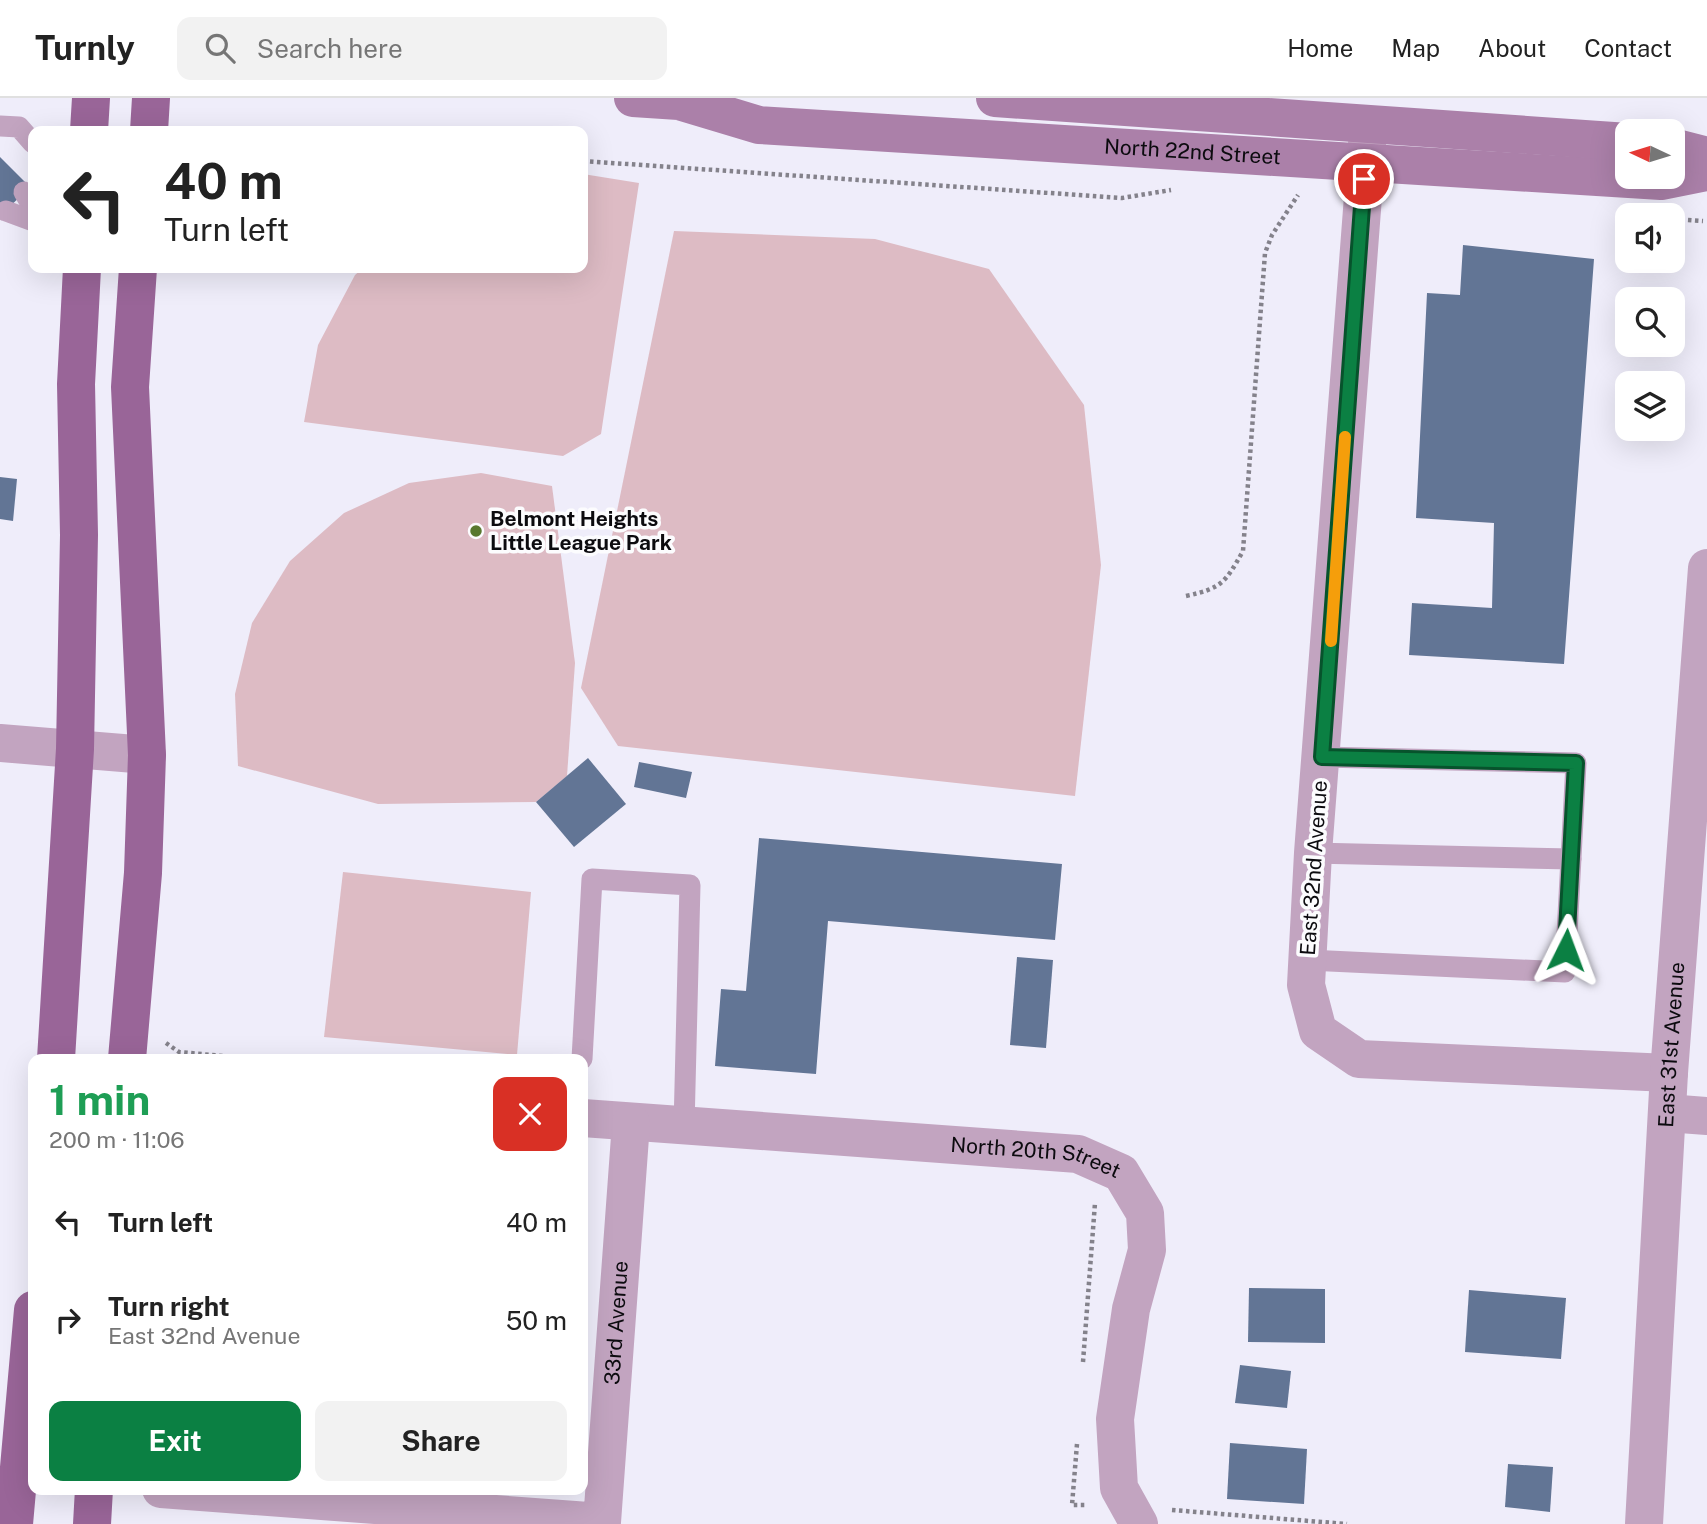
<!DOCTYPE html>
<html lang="en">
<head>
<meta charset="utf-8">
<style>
  body { margin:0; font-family:"Public Sans",sans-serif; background:#f2f2f2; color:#222; height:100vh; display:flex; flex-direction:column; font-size:26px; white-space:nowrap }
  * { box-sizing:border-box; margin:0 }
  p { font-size:23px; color:#767676 }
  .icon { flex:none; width:38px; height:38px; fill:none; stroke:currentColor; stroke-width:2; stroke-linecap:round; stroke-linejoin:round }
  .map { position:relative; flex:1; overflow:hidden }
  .details { position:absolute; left:28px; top:956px; width:560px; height:441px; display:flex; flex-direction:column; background:#fff; border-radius:14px; box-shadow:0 7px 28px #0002 }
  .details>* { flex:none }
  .guide { position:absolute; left:28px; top:28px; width:560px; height:147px; border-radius:14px; box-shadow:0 7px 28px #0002; background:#fff; color:#222; overflow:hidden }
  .needle { width:46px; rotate:274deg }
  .buttons { position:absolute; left:1615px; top:21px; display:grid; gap:14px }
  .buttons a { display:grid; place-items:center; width:70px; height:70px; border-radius:14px; background:#fff; box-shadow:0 7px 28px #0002; font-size:35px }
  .pin { position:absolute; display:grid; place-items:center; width:60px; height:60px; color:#fff; margin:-30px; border:4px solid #fff; border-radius:50%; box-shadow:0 2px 7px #0007 }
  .me { position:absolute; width:77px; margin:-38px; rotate:3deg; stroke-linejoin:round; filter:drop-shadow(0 0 5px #0008) }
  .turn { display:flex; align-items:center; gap:24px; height:147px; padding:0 21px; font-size:32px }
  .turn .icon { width:91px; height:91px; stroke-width:2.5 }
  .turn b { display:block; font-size:49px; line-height:60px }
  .round { display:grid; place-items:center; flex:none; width:74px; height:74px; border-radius:14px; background:#f2f2f2 }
  .headline { display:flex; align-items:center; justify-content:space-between; height:119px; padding:0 21px }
  h1 { font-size:42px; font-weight:700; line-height:52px; color:#1e9e55 }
  .cta { display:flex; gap:14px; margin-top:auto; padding:14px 21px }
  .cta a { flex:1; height:80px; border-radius:14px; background:#0b8043; color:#fff; font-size:28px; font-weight:700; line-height:80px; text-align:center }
  .cta a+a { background:#f2f2f2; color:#222 }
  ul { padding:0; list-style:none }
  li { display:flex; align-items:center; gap:21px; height:98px; padding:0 21px }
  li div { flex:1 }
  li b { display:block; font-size:26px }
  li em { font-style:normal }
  header { display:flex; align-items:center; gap:42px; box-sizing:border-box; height:98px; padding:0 35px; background:#fff; border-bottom:2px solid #e0e0e0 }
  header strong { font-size:33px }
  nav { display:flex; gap:38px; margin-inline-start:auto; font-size:24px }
  .search { width:490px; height:63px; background:#f2f2f2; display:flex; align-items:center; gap:18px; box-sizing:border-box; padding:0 24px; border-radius:14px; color:#767676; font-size:26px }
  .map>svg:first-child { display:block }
  .green { fill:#ddbbc4 }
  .building { fill:#627595 }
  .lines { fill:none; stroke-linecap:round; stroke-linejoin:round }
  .path { stroke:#84828b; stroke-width:4.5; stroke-dasharray:3.5 3.5; stroke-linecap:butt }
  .service { stroke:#c2a4c0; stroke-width:21 }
  .minor { stroke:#c2a4c0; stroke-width:38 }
  .secondary { stroke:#ab80a9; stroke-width:38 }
  .primary { stroke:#996598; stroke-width:38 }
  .route-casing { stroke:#07532c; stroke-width:18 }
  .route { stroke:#0b8043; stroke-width:12 }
  .slow { stroke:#f59e0b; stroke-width:12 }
  .poi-dot { fill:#59782f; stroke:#fcfcfe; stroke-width:2.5 }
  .labels { text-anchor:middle; stroke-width:7; stroke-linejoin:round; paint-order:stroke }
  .street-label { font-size:21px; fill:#0c0b0f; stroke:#fcfcfe }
  .poi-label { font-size:21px; font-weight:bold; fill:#0c0b0f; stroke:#fcfcfe; text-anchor:start }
</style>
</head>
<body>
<header>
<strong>Turnly</strong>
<div class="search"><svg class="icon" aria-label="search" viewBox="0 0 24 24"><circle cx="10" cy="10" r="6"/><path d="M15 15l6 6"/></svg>Search here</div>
<nav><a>Home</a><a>Map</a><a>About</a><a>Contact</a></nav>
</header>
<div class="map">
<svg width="1707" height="1426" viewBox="0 0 1707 1426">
  <rect width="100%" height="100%" fill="#efedfa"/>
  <g class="green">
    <polygon points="583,76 639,85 601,336 563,358 304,324 318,247 355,177 363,170 583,170"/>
    <polygon points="674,133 875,141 989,171 1084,307 1101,467 1075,698 618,648 581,590"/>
    <polygon points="481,375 552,388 575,565 567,678 536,704 378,706 238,668 235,596 252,525 290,463 344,415 409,385"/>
    <polygon points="343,774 531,794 517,957 324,939"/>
  </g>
  <g class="building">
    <polygon points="0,59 30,89 0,118"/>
    <polygon points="1463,147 1594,161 1564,566 1409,557 1412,505 1492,510 1494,425 1416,420 1427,195 1460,197"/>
    <polygon points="0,379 17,381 13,423 0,421"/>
    <polygon points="588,660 626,706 574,749 536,704"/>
    <polygon points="639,664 692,674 686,700 634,689"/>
    <polygon points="759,740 1062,766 1055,842 828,823 816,976 715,968 721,891 746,893"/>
    <polygon points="1017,859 1053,862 1046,950 1010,947"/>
    <polygon points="1249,1190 1325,1191 1325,1245 1248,1244"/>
    <polygon points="1469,1192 1566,1200 1561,1261 1465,1254"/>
    <polygon points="1240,1267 1291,1273 1287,1310 1235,1305"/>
    <polygon points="1230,1345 1307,1351 1304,1406 1227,1401"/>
    <polygon points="1508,1366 1553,1369 1550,1414 1505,1409"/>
  </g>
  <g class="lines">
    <g class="path">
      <polyline points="583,63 1122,100 1171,92"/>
      <polyline points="1674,121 1703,123"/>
      <path d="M1186 498C1222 490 1225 485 1243 453L1265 155 1272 137 1298 97"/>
      <polyline points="166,945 179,954 256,961"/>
      <polyline points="1083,1264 1095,1105"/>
      <polyline points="1077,1346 1072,1407 1086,1407"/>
      <polyline points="1172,1412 1347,1426"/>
    </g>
    <g class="service">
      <polyline points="0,28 19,29 33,45"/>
      <polyline points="24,94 33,109"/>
      <polyline points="6,113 33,123"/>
      <polyline points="1313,755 1571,761"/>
      <polyline points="1308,862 1565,874 1576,665 1322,659"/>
      <polyline points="582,961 592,781 690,787 684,1029"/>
    </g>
    <g class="minor">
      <polyline points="1368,33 1313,755 1306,887 1318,933 1359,961 1669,975"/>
      <polyline points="0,645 147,657"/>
      <polyline points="1667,1015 1707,1018"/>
      <path id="s1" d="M583 1020 1078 1056 1121 1075 1145 1115 1147 1152 1131 1211 1115 1321 1119 1390 1139 1426"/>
      <path id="s2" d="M161 1391 602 1424 631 1025"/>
      <path id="s3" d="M1644 1426 1669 975 1707 470"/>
    </g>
    <g class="secondary">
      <path id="s4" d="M633 0 679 3 759 27 1661 83 1707 74"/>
      <polyline points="995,0 1628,44"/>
      <polyline points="1673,49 1707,58"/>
    </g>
    <g class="primary">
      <polyline points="89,33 91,0"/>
      <polyline points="149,33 151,0"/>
      <polyline points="56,961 75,651 79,437 76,286 82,170"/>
      <polyline points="127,961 143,775 147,657 130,289 138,170"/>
      <polyline points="14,1426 33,1212"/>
      <polyline points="92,1426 94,1391"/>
    </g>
  </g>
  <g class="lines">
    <defs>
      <polyline id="route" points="1364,81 1322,659 1576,665 1566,852"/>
    </defs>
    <use href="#route" class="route-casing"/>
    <use href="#route" class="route"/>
    <polyline class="slow" points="1331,543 1345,339"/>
  </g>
  <circle class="poi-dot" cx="476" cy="433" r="7"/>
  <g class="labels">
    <g class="street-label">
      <text dy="7" stroke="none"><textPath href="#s4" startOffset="564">North 22nd Street</textPath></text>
      <text transform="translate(1314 770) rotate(-86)" y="7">East 32nd Avenue</text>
      <text dy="7" stroke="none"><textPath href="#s3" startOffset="480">East 31st Avenue</textPath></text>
      <text dy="7" stroke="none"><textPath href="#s1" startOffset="455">North 20th Street</textPath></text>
      <text dy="7" stroke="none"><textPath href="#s2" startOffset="642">33rd Avenue</textPath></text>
    </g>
    <g class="poi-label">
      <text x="490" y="428">Belmont Heights<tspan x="490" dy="24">Little League Park</tspan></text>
    </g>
  </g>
</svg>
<div class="buttons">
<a><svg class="needle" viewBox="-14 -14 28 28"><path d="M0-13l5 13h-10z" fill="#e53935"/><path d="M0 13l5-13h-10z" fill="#767676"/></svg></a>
<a><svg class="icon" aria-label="sound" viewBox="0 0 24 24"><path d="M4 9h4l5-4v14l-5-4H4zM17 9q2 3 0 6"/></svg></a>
<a><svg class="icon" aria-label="search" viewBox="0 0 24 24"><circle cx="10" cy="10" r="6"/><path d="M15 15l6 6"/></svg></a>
<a><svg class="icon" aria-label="layers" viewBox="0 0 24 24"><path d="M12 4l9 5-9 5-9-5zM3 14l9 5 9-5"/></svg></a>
</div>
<div class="pin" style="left:1364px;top:81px;background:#d93025"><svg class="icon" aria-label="arrive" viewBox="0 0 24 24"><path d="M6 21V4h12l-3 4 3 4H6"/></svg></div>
<svg class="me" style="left:1566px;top:852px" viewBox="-20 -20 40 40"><path d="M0-17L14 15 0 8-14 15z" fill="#0b8043" stroke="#fff" stroke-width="4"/></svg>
<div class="guide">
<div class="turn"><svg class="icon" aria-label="left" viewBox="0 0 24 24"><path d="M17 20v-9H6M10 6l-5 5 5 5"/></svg><div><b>40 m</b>Turn left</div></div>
</div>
<section class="details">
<div class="headline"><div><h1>1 min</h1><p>200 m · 11:06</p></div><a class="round" style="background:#d93025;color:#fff"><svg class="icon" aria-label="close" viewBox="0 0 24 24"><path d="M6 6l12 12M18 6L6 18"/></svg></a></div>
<ul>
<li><svg class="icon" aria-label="left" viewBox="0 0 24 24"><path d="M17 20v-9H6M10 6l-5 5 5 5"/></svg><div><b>Turn left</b></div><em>40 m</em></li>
<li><svg class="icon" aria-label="right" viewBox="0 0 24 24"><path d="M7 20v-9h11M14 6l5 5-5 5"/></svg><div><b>Turn right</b><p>East 32nd Avenue</p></div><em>50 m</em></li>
</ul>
<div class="cta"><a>Exit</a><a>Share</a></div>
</section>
</div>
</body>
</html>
